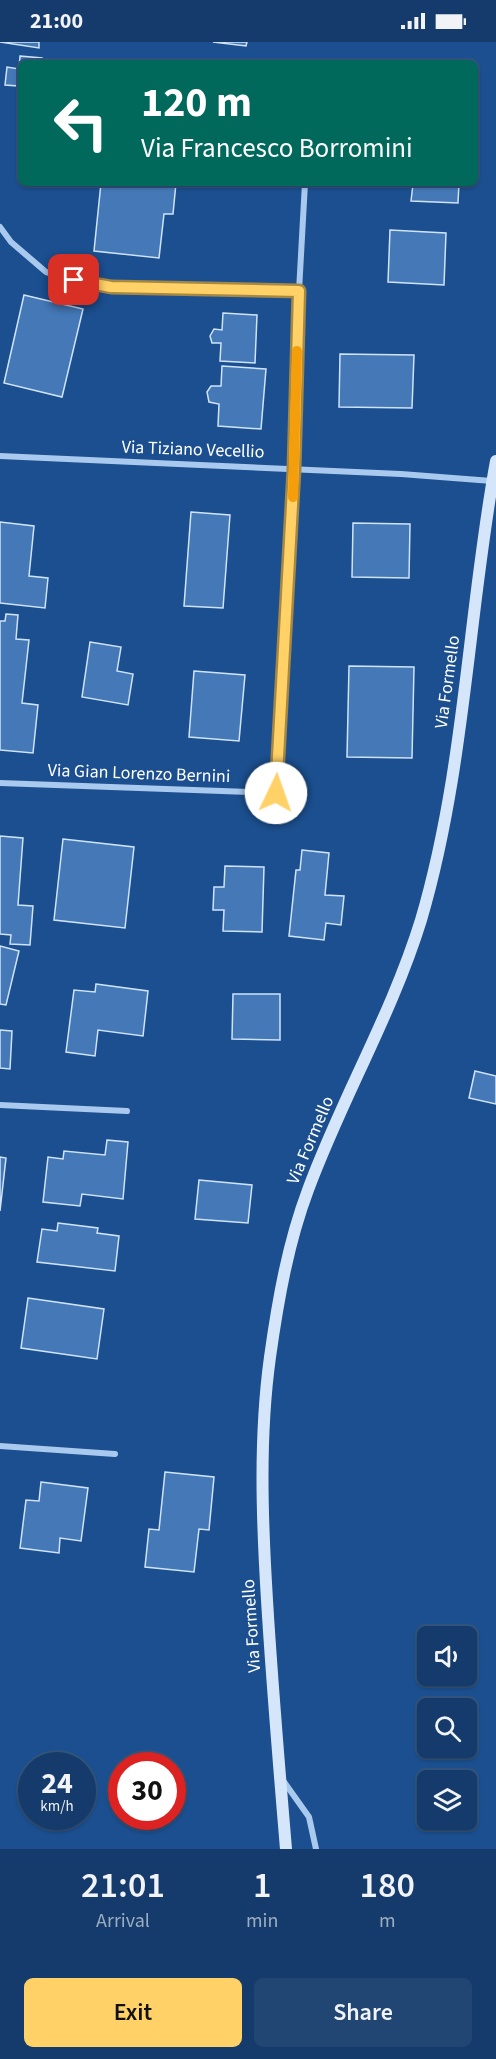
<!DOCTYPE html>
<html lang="en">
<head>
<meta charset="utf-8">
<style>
  body { margin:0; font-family:"Source Sans 3",sans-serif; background:#214673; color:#f1f3f6; height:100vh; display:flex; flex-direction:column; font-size:22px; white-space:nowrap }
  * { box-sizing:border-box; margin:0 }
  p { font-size:20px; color:#9dadc1 }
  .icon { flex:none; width:33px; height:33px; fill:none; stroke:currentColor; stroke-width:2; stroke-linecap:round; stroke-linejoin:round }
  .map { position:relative; height:1807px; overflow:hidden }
  .side { display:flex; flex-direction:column; background:#143b6b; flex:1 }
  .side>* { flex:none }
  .top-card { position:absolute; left:18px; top:18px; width:460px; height:126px; border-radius:9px; box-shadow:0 2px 4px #0004,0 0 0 2px #33557e; background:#00695c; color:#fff; overflow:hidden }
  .tools { position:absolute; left:417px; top:1584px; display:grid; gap:12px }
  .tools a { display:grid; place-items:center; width:60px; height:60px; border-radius:9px; background:#143b6b; box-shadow:0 2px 4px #0004,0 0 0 2px #33557e; font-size:30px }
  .speed { position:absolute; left:18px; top:1710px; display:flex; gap:12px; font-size:30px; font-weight:700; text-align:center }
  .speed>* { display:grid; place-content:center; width:78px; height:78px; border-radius:50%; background:#143b6b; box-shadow:0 2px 4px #0004,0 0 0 2px #33557e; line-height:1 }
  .speed small { font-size:15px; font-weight:400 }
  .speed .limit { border:9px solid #d22; background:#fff; color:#111 }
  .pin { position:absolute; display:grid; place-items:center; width:51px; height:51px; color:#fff; margin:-26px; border-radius:12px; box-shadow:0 3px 9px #0006 }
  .me { position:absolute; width:66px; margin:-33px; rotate:3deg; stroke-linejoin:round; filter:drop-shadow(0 0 4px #0008) }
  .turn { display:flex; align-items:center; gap:21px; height:126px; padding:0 24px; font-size:27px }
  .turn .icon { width:78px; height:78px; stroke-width:2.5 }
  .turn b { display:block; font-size:42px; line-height:51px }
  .eta { display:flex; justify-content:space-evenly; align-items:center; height:102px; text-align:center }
  .eta b { font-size:36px; font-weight:600; line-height:42px }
  .cta { display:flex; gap:12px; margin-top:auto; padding:12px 24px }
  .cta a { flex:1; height:69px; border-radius:9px; background:#ffd166; color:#111; font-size:24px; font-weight:600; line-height:69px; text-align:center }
  .cta a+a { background:#214673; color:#f1f3f6 }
  .status { display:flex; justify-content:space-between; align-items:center; height:42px; padding:0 30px; background:#143b6b; direction:ltr }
  .status svg { height:16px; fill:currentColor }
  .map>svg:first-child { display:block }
  .building { fill:#4478b7; stroke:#cfe3fa; stroke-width:1.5 }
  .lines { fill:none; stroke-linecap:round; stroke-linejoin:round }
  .minor { stroke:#a9c9ee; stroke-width:6 }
  .secondary { stroke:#d6e6fa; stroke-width:12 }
  .route-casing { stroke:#a68842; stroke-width:15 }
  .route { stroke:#ffd166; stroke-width:10 }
  .slow { stroke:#f59e0b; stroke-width:10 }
  .labels { text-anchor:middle; stroke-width:4.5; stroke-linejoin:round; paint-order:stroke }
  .street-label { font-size:18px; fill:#fff; stroke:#1b4f8f }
</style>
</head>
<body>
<div class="status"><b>21:00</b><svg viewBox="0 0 49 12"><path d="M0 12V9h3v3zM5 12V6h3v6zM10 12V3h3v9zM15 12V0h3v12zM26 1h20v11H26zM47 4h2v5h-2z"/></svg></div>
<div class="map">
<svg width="496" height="1807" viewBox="0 0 496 1807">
  <rect width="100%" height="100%" fill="#1b4f8f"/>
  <g class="building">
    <polygon points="0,0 39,0 39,6"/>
    <polygon points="213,0 247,0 246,4"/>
    <polygon points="20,14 42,16 42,21 21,21 21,53 17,53 18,44 5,43 7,25 19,27"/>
    <polygon points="19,89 21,89 21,104 17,104"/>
    <polygon points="101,141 176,141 173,172 164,172 159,216 94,209"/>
    <polygon points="404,141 459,141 458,161 411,159 413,142"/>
    <polygon points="390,188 446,191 444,243 388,240"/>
    <polygon points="24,253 83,267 62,355 4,341"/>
    <polygon points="223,271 257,273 255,321 220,319 221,301 212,301 210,294 214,287 222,288"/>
    <polygon points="340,312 414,313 412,366 339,365"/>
    <polygon points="222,324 266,327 261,387 218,384 219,362 209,360 207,350 211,344 221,344"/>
    <polygon points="191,470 230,473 223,566 184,564"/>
    <polygon points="0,480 34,484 29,534 48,536 45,566 0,561"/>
    <polygon points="353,481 410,482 409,536 352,535"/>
    <polygon points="6,572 18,573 16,597 29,598 22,661 38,663 33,711 0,708 0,579 5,579"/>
    <polygon points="90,600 121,605 117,629 133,632 128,663 82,655"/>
    <polygon points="349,624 414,625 412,716 347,715"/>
    <polygon points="194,629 245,633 239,699 189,695"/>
    <polygon points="0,794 23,796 18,863 33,864 30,903 10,902 11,893 0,892"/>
    <polygon points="63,797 134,805 125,886 54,878"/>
    <polygon points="302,808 329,811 325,853 344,854 341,883 326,881 324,898 289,894 296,828 300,828"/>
    <polygon points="225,824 264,825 262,890 223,889 224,868 213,868 214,845 224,845"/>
    <polygon points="0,904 19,909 6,963 0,962"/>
    <polygon points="96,942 148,949 143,994 98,988 95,1014 66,1010 74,948 95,950"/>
    <polygon points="233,952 280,952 280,998 232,997"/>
    <polygon points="0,988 12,989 10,1027 0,1026"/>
    <polygon points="475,1029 496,1034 496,1062 469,1056"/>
    <polygon points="107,1098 128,1100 123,1157 82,1152 80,1164 43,1160 48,1115 63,1117 64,1109 105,1113"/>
    <polygon points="0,1115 6,1116 0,1169"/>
    <polygon points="199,1138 252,1143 248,1181 195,1177"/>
    <polygon points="58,1181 98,1186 97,1191 119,1194 115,1229 37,1220 42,1187 57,1189"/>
    <polygon points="28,1256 104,1267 97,1317 21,1306"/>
    <polygon points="165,1430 214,1435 209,1488 199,1487 194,1530 145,1525 149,1487 159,1488"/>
    <polygon points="41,1440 88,1446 81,1499 60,1496 59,1511 20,1506 26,1458 39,1459"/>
  </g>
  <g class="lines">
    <g class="minor">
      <polyline points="311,21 311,20"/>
      <polyline points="0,185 11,200 46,230 74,238 111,245 299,249"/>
      <polyline points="0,414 401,432 492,439"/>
      <polyline points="0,741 276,751 294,427 299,249 305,141"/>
      <polyline points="0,1063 127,1069"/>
      <polyline points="0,1404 115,1412"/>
      <polyline points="282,1737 309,1775 316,1807"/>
    </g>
    <path class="secondary" d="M286 1807C279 1724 272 1641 267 1558 262 1477 259 1395 270 1315 278 1258 288 1201 308 1148 342 1056 392 972 421 878 465 729 468 571 496 419"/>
  </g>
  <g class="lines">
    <defs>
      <polyline id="route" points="74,238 111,245 299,249 294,427 276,751"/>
    </defs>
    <use href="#route" class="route-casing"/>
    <use href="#route" class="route"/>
    <polyline class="slow" points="293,455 297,309"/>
  </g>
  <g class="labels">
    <g class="street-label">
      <text transform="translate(193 407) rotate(2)" y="6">Via Tiziano Vecellio</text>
      <text transform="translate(447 640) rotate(-82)" y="6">Via Formello</text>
      <text transform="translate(139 731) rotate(2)" y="6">Via Gian Lorenzo Bernini</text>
      <text transform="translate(310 1098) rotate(-67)" y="6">Via Formello</text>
      <text transform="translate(251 1584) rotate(-94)" y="6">Via Formello</text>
    </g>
  </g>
</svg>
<div class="tools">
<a><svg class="icon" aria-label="sound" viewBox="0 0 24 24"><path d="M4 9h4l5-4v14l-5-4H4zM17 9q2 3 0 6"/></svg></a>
<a><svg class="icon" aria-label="search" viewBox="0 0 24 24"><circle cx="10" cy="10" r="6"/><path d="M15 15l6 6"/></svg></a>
<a><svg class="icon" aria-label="layers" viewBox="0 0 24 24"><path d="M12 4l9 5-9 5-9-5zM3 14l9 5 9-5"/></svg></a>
</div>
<div class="speed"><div>24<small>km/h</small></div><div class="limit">30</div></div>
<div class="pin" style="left:74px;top:238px;background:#d93025"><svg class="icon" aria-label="arrive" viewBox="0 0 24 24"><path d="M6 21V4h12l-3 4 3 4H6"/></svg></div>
<svg class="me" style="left:276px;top:751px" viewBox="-20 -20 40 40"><circle r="19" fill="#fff"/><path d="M0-13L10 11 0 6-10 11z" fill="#ffd166"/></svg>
<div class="top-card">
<div class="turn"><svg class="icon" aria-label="left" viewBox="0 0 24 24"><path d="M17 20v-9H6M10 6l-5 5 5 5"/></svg><div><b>120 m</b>Via Francesco Borromini</div></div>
</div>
</div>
<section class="side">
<div class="eta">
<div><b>21:01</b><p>Arrival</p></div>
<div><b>1</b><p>min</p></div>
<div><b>180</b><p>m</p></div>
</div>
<div class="cta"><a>Exit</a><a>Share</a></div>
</section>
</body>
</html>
